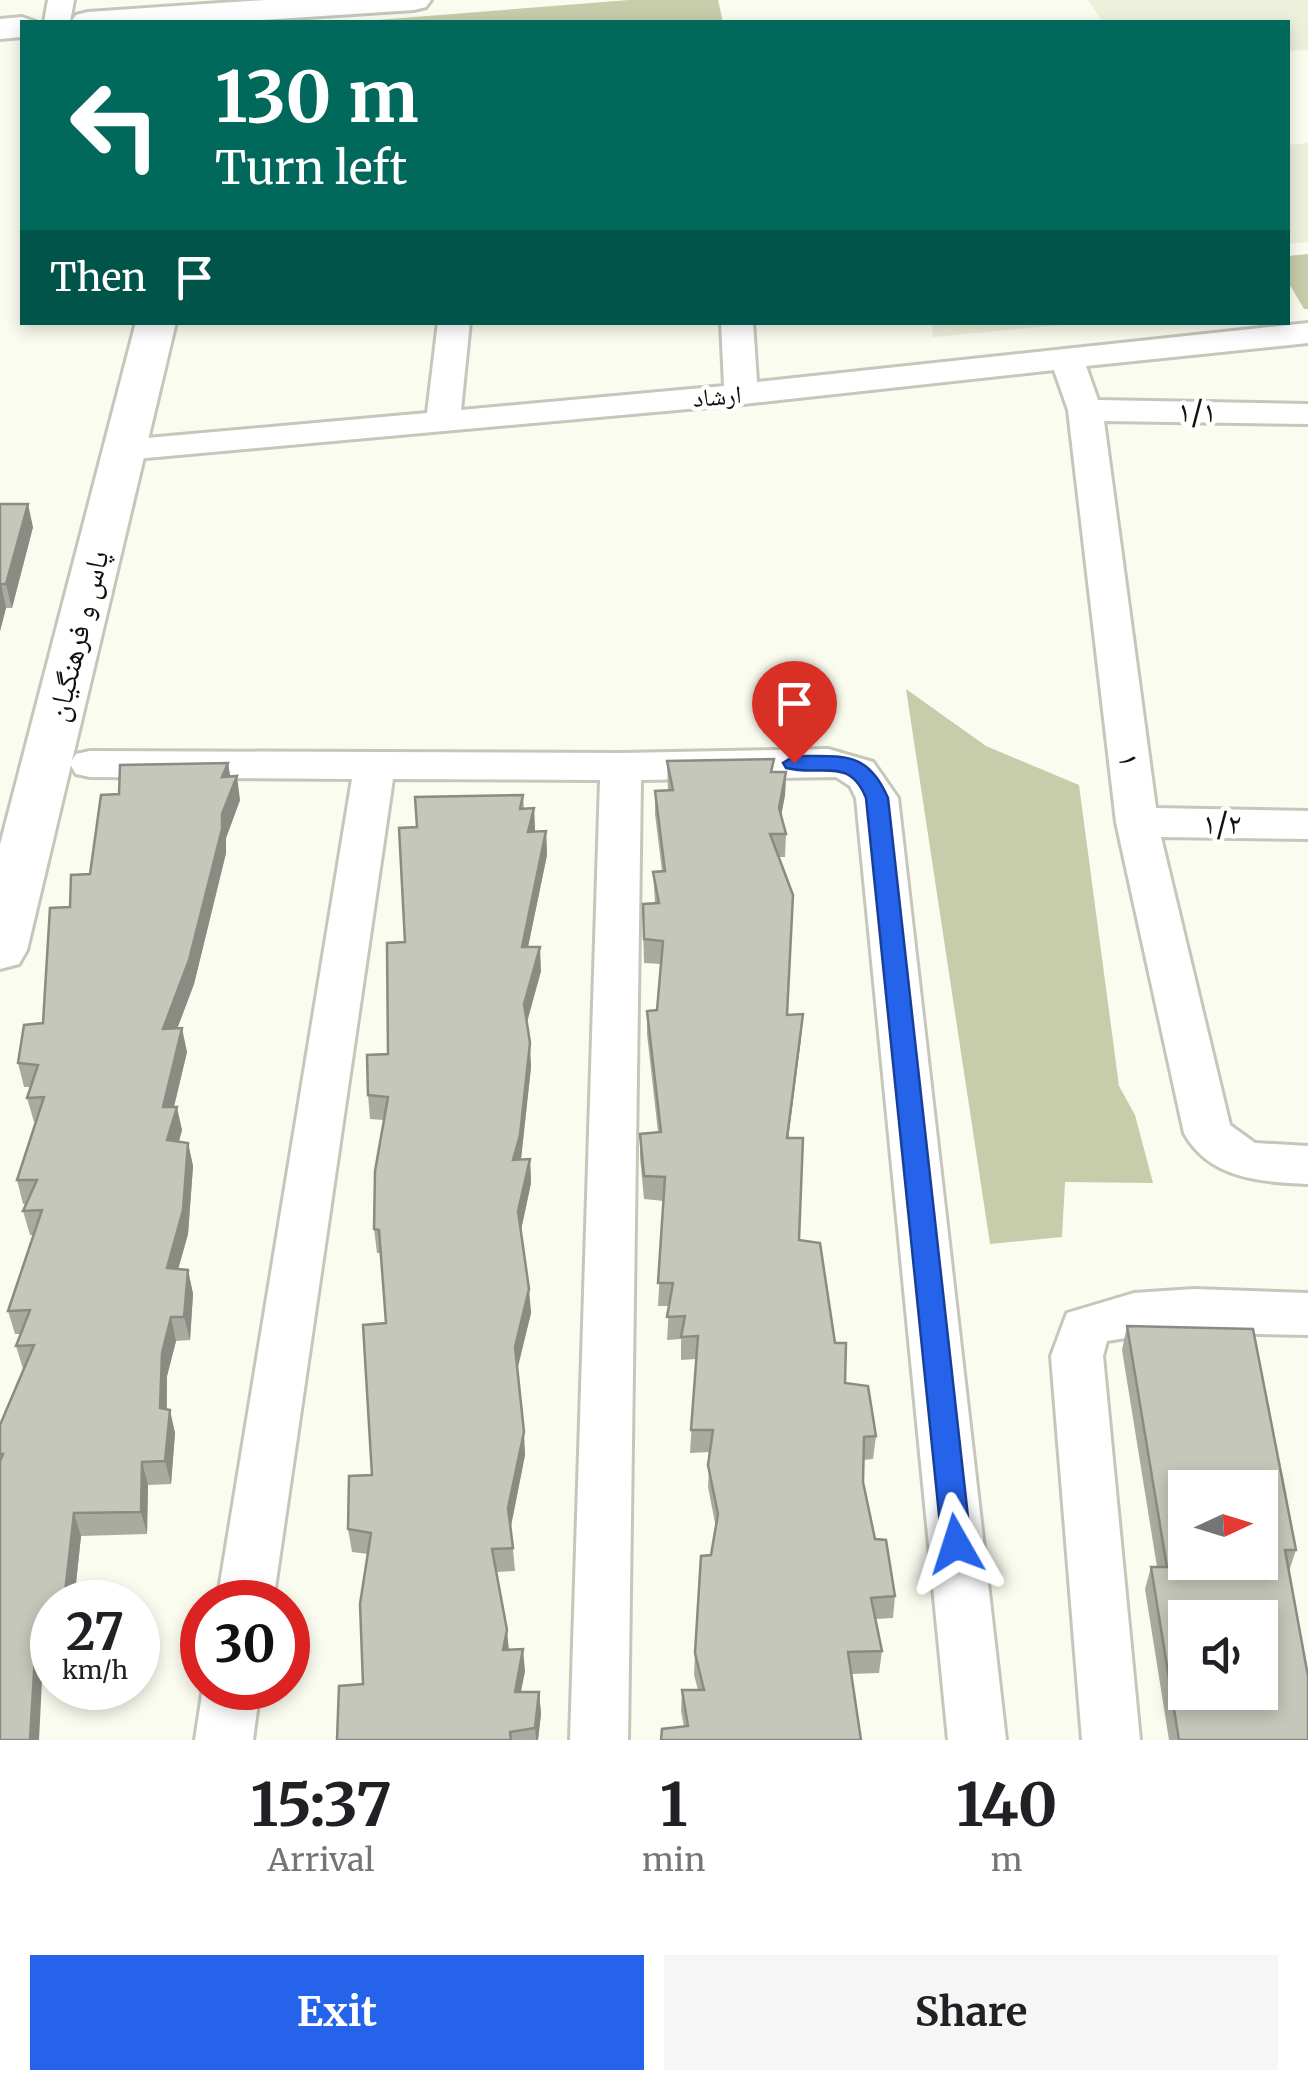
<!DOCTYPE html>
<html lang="en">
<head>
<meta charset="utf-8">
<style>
  body { margin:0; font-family:Merriweather,"Noto Naskh Arabic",serif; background:#f6f6f6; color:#202124; height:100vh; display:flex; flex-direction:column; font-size:38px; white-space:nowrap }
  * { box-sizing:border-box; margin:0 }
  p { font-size:32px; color:#757577 }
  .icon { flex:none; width:55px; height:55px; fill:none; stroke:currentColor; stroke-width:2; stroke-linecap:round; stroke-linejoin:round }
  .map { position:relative; height:1740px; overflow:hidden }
  .drawer { display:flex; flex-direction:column; background:#fff; flex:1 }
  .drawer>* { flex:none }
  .banner { position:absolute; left:20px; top:20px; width:1270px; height:305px; border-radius:0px; box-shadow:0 5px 15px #0003; background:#00695c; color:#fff; overflow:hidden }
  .needle { width:65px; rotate:86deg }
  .buttons { position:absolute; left:1168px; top:1470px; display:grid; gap:20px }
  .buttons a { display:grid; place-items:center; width:110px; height:110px; border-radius:0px; background:#fff; box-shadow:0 5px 15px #0003; font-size:50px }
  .speed { position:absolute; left:30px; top:1580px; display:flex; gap:20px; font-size:50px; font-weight:700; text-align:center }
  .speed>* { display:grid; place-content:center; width:130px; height:130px; border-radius:50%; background:#fff; box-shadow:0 5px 15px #0003; line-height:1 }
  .speed small { font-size:25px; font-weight:400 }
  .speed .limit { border:15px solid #d22; background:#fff; color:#111 }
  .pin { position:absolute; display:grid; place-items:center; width:85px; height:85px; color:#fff; margin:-102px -42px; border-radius:50% 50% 50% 0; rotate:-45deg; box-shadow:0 0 10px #0007 }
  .pin .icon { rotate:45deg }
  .me { position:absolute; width:110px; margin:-55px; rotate:354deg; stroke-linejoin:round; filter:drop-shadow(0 0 8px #0008) }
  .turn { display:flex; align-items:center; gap:35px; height:210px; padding:0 30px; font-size:45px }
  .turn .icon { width:130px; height:130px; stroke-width:2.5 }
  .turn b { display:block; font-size:70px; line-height:85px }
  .then { display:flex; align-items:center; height:95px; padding:0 30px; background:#0003; gap:20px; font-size:38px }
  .eta { display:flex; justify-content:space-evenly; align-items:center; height:170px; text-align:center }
  .eta b { font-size:60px; font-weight:700; line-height:70px }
  .action { display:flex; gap:20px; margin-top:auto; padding:20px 30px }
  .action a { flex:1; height:115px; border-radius:0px; background:#2563eb; color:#fff; font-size:40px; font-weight:700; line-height:115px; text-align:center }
  .action a+a { background:#f6f6f6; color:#202124 }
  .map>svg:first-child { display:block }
  .built { fill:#edf0db }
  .green { fill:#c7cdaa }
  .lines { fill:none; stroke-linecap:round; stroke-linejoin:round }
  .minor-casing { stroke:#c5c7bb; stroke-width:6 }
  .tertiary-casing { stroke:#c5c7bb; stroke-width:6 }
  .minor { fill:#fff; fill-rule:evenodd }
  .tertiary { fill:#fff; fill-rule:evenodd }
  .wall { fill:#a9aba0 }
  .shaded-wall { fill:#8a8b82 }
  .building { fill:#c5c7ba; stroke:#8a8b82; stroke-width:2.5; fill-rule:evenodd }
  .route { fill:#2563eb; stroke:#184099; stroke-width:2.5 }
  .labels { text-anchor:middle; stroke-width:9; stroke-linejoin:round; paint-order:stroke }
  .far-street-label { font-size:25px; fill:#11120d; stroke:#fff }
  .street-label { font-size:30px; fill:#11120d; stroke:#fff }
</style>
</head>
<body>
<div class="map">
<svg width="1308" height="1740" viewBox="0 0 1308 1740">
  <rect width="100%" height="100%" fill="#fafcef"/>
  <g class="built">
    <polygon points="1088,0 1308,0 1308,50 1288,51 1288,22 1103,22"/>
    <polygon points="1308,143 1308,242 1288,244 1288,145"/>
    <polygon points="932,323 932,322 1082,323 933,337"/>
  </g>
  <g class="green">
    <polygon points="629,0 718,0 723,22 351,22"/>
    <polygon points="1308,254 1308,309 1304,309 1288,282 1288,256"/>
    <polygon points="906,689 986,746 1079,785 1119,1086 1135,1115 1153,1183 1065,1182 1062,1237 990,1244"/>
  </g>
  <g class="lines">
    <defs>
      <g id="minor">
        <polygon points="48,0 74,0 70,22 44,22"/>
        <path d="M438 322H470L461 410 724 386 721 322H753L757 382 1308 323V343L1086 366 1098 400 1308 404V424L1104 421 1156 808 1308 811V839L1161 837 1230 1125 1255 1143 1308 1146V1184C1262 1182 1209 1179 1184 1133L1116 822 1068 410 1054 370 743 404 124 460 112 457 107 450 112 443 124 440 427 413Z"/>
        <polygon points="828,749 873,762 898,798 1006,1740 948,1740 856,798 850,786 836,777 641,780 628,1740 570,1740 600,780 393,779 273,1602 217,1602 352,779 90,777 76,774 70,764 76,754 90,751 621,753"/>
        <polygon points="1194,1289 1308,1293 1308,1335 1163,1332 1107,1341 1103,1356 1140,1740 1082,1740 1051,1356 1067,1313 1134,1293"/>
        <polygon points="203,1688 260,1688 253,1740 195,1740"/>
      </g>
      <g id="tertiary">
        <polygon points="265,0 431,0 426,7 414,10 230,22 71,22 76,15 88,12"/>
        <polygon points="22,17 36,22 22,22 22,37 0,39 0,19"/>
        <polygon points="136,322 176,322 27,950 19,964 0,969 0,845"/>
      </g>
    </defs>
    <use href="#minor" class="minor-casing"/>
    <use href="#tertiary" class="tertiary-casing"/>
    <use href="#minor" class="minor"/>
    <use href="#tertiary" class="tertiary"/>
  </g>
  <g class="wall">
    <polygon points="0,504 33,527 12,608 6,608 0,631"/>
    <polygon points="667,761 773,772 786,772 785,795 781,815 786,834 785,857 779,857 787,1015 801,1038 788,1138 799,1240 835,1343 845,1383 876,1436 873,1459 863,1460 863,1482 875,1539 895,1596 893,1618 875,1619 882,1651 879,1673 851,1674 684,1727 681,1711 682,1690 698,1690 694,1675 695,1653 716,1528 708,1487 710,1452 690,1453 696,1359 681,1360 681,1339 667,1340 669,1306 658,1306 664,1201 644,1199 640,1157 640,1134 658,1132 647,1034 647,1011 657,1010 661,964 644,963 643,928 655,903 653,872 662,871 655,814 655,791 668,790"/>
    <polygon points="228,763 230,776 240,800 226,838 226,853 194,984 177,1029 187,1052 174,1107 182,1130 179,1142 188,1143 193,1166 188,1234 178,1269 188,1270 193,1294 190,1340 176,1341 167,1376 167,1409 175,1433 171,1484 148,1485 147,1534 81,1536 74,1602 52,1602 52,1661 43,1661 0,1740 0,1425 23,1369 16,1346 20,1334 15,1334 8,1311 34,1235 30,1235 23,1211 27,1204 23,1204 17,1180 36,1121 34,1122 27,1098 31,1087 24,1087 18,1063 43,1023 70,907 90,874 119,794"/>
    <polygon points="523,795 524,808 534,808 535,831 546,831 547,855 528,947 541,971 527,1023 531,1067 521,1160 530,1159 531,1183 521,1230 531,1313 517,1368 525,1455 511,1527 515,1571 496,1572 509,1650 525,1671 521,1692 539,1692 541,1714 538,1740 337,1740 363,1684 368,1554 352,1552 348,1529 372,1475 386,1323 381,1253 377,1253 374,1229 384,1120 370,1119 368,1095 388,1054 405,942"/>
    <polygon points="1127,1326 1296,1550 1289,1571 1308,1740 1169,1740 1145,1589 1151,1567 1157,1567 1122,1350"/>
  </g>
  <g class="shaded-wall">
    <polygon points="28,504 33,527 12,608 6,584"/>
    <polygon points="1,584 6,608 0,631 0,586"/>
    <polygon points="228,763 232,787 222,777"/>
    <polygon points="786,772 785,795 778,832 779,808"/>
    <polygon points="237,776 240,800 226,838 226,853 194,984 168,1053 163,1029 222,814"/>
    <polygon points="534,808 535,832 528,832"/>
    <polygon points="546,831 547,855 523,971 522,947"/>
    <polygon points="540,947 541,971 525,1028 524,1004"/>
    <polygon points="803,1014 801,1038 785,1162 787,1138"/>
    <polygon points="182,1028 187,1052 168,1131 163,1107"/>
    <polygon points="530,1043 531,1067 521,1158 515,1184 513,1160"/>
    <polygon points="177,1107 182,1130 172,1164 167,1140"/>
    <polygon points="188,1143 193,1166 188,1234 172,1291 167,1268"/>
    <polygon points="530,1159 531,1183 520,1235 518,1211"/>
    <polygon points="188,1270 193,1294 190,1340 184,1317"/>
    <polygon points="529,1289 531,1313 517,1371 515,1347"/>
    <polygon points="171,1317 176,1341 167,1376 166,1431 160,1408 162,1353"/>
    <polygon points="170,1410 175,1433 171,1484 165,1461"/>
    <polygon points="524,1432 525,1455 510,1530 508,1508"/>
    <polygon points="142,1462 148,1485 147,1534 141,1512"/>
    <polygon points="74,1513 81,1536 74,1602 64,1602"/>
    <polygon points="507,1630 509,1652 503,1650"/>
    <polygon points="36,1639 43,1661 39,1740 30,1740"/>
    <polygon points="523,1649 525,1671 516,1714 515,1692"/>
    <polygon points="539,1692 541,1714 538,1740 536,1740 535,1728"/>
  </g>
  <g class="building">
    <polygon points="0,504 28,504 6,584 1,584 0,586"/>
    <polygon points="774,759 771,772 786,772 779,808 786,834 770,834 793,895 787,1015 803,1014 787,1138 803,1138 799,1240 820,1243 835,1343 846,1343 845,1383 868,1386 876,1436 864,1437 863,1482 875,1539 886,1540 895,1596 871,1598 882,1651 848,1652 861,1740 661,1740 662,1729 688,1726 682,1690 704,1690 695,1653 701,1556 711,1555 718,1514 708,1465 713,1430 691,1430 698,1336 681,1337 685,1316 667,1317 673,1283 658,1283 665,1177 644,1176 640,1134 661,1132 647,1011 657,1010 663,941 644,939 643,904 659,903 653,872 665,871 655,791 673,790 667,761"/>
    <polygon points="228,763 222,777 237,776 222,814 222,829 189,960 163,1029 182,1028 163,1107 177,1107 167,1140 188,1143 183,1210 167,1268 188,1270 184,1317 171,1317 162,1353 160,1408 170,1410 165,1461 142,1462 141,1512 74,1513 64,1602 52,1602 52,1638 36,1639 30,1740 0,1740 0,1461 3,1454 0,1454 0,1425 34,1345 16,1346 30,1310 8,1311 42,1210 23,1211 37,1180 17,1180 44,1097 27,1098 38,1065 18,1063 24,1025 43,1023 50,908 70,907 71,875 90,874 101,795 119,794 120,765"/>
    <polygon points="523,795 520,809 534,808 528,832 546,831 522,947 540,947 524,1004 530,1043 520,1135 513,1160 530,1159 518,1211 529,1289 515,1347 524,1432 508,1508 513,1548 492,1549 507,1630 503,1650 523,1649 515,1692 539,1692 535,1728 510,1732 511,1740 337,1740 339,1686 363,1684 360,1604 371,1533 348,1529 349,1476 372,1475 363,1325 386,1323 379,1230 374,1229 375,1171 388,1097 368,1095 367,1055 388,1054 387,943 405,942 399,828 417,827 415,797"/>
    <path d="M1127 1326 1253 1329 1296 1550H1285L1308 1676V1740H1179L1151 1567H1167ZM1185 1488H1260V1562H1185ZM1185 1618H1260V1692H1185Z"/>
  </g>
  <path class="route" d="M794 756C841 757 867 749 888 798L971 1544 967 1553 956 1557 946 1553 942 1544 866 798C849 756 822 777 786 768L783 763Z"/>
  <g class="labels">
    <g class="far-street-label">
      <text transform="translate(717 396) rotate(-5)" y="9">ارشاد</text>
    </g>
    <g class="street-label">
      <text transform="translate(1197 412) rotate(1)" y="10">۱/۱</text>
      <text transform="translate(78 636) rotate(-76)" y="10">پاس و فرهنگیان</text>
      <text transform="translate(1129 760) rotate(83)" y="10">۱</text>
      <text transform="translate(1222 824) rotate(1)" y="10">۱/۲</text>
    </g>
  </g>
</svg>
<div class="buttons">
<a><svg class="needle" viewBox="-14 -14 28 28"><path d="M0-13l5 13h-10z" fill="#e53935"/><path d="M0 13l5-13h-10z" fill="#757577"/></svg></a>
<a><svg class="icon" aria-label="sound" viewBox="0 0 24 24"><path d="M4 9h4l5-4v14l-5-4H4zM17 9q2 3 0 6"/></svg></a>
</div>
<div class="speed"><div>27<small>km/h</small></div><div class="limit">30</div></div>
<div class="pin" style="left:794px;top:763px;background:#d93025"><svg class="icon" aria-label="arrive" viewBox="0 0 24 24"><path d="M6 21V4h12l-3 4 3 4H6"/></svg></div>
<svg class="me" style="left:956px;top:1544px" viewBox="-20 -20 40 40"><path d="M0-17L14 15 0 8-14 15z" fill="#2563eb" stroke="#fff" stroke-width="4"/></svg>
<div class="banner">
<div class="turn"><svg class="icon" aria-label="left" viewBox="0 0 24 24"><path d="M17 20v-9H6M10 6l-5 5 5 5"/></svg><div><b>130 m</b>Turn left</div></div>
<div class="then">Then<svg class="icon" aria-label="arrive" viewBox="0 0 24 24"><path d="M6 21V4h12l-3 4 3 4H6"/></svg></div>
</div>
</div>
<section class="drawer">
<div class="eta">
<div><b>15:37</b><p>Arrival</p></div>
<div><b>1</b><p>min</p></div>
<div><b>140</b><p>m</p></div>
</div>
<div class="action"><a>Exit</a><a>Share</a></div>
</section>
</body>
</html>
